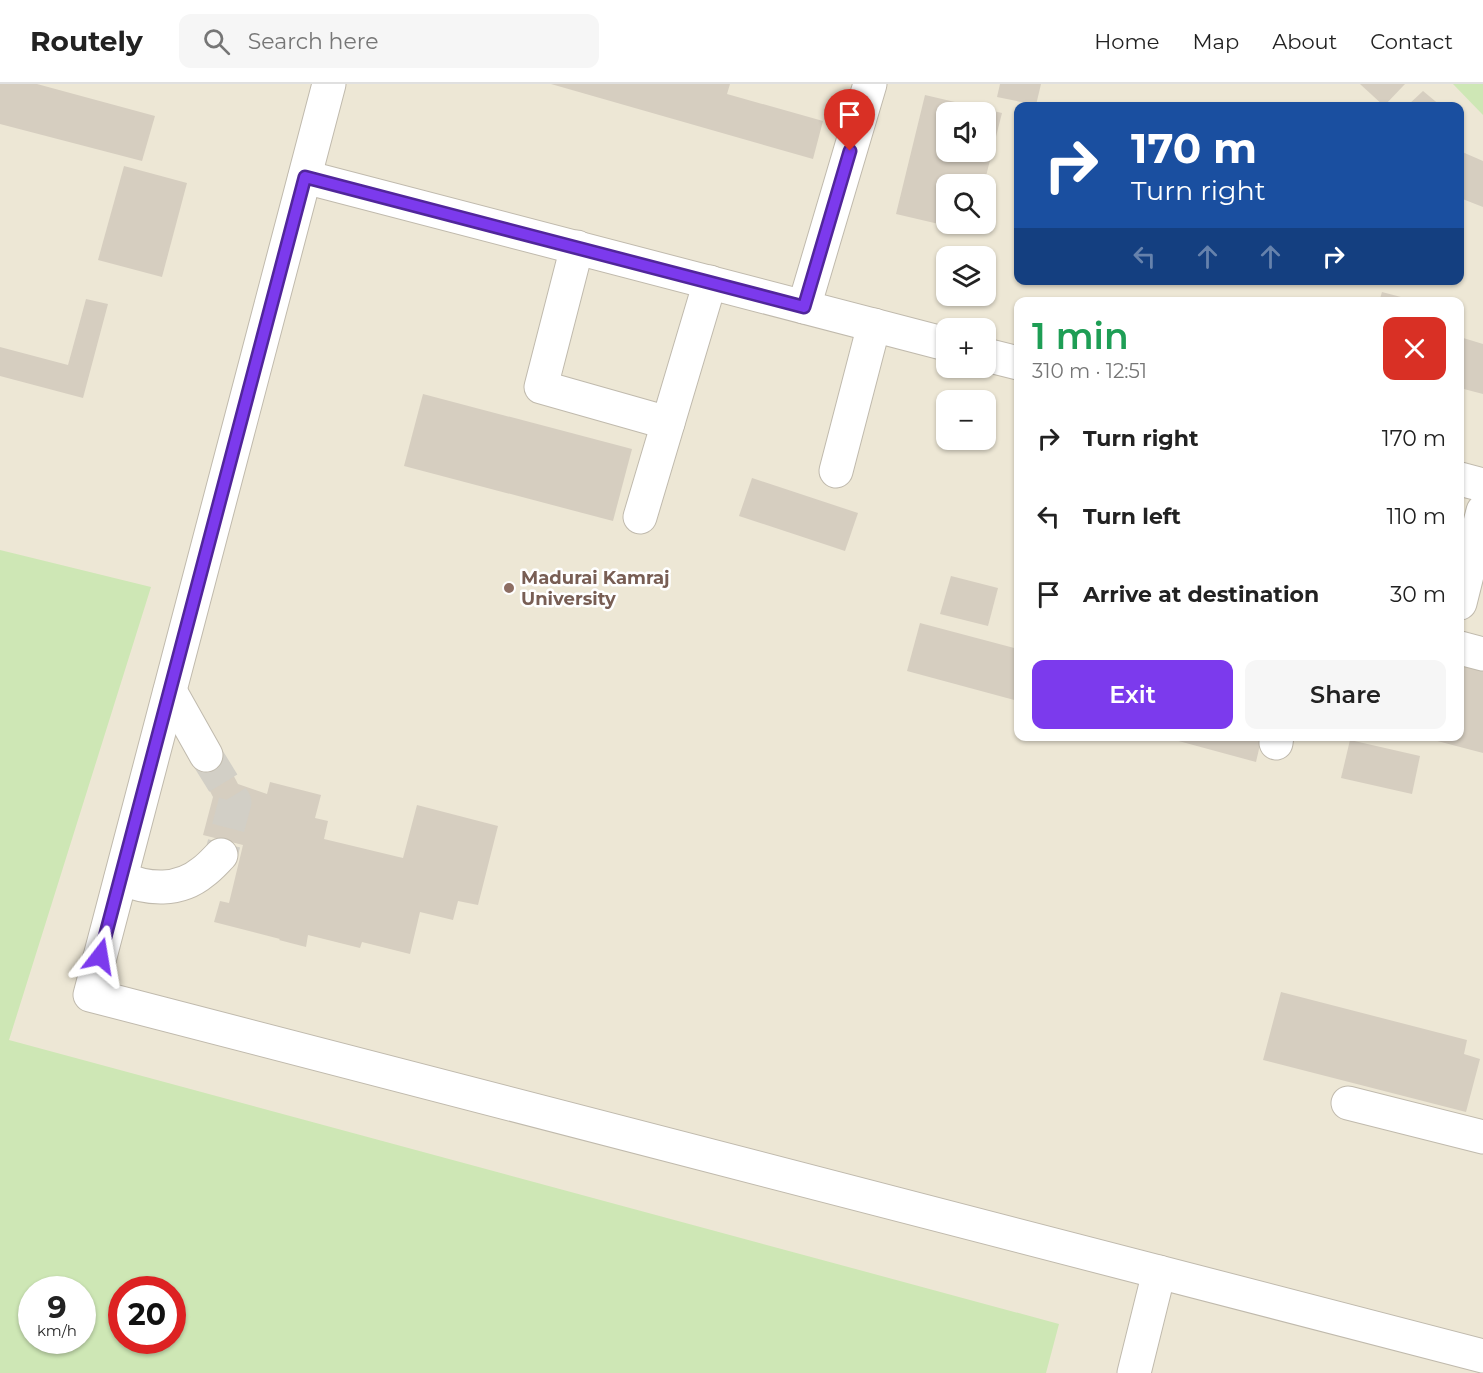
<!DOCTYPE html>
<html lang="en">
<head>
<meta charset="utf-8">
<style>
  body { margin:0; font-family:Montserrat,sans-serif; background:#f6f6f6; color:#222; height:100vh; display:flex; flex-direction:column; font-size:22px; white-space:nowrap }
  * { box-sizing:border-box; margin:0 }
  p { font-size:20px; color:#767676 }
  .icon { flex:none; width:33px; height:33px; fill:none; stroke:currentColor; stroke-width:2; stroke-linecap:round; stroke-linejoin:round }
  .map { position:relative; flex:1; overflow:hidden }
  .side { position:absolute; left:1014px; top:213px; width:450px; height:444px; display:flex; flex-direction:column; background:#fff; border-radius:12px; box-shadow:0 2px 4px #0004 }
  .side>* { flex:none }
  .banner { position:absolute; left:1014px; top:18px; width:450px; height:183px; border-radius:12px; box-shadow:0 2px 4px #0004; background:#1a4fa0; color:#fff; overflow:hidden }
  .tools { position:absolute; left:936px; top:18px; display:grid; gap:12px }
  .tools a { display:grid; place-items:center; width:60px; height:60px; border-radius:12px; background:#fff; box-shadow:0 2px 4px #0004; font-size:30px }
  .speed { position:absolute; left:18px; top:1192px; display:flex; gap:12px; font-size:30px; font-weight:700; text-align:center }
  .speed>* { display:grid; place-content:center; width:78px; height:78px; border-radius:50%; background:#fff; box-shadow:0 2px 4px #0004; line-height:1 }
  .speed small { font-size:15px; font-weight:400 }
  .speed .limit { border:9px solid #d22; background:#fff; color:#111 }
  .pin { position:absolute; display:grid; place-items:center; width:51px; height:51px; color:#fff; margin:-62px -26px; border-radius:50% 50% 50% 0; rotate:-45deg; box-shadow:0 0 6px #0007 }
  .pin .icon { rotate:45deg }
  .me { position:absolute; width:66px; margin:-33px; rotate:14deg; stroke-linejoin:round; filter:drop-shadow(0 0 4px #0008) }
  .turn { display:flex; align-items:center; gap:21px; height:126px; padding:0 18px; font-size:27px }
  .turn .icon { width:78px; height:78px; stroke-width:2.5 }
  .turn b { display:block; font-size:42px; line-height:51px }
  .lanes { display:flex; align-items:center; height:57px; padding:0 18px; background:#0003; justify-content:center; gap:30px; direction:ltr }
  .lanes .off { opacity:.35 }
  .round { display:grid; place-items:center; flex:none; width:63px; height:63px; border-radius:12px; background:#f6f6f6 }
  .head { display:flex; align-items:center; justify-content:space-between; height:102px; padding:0 18px }
  h1 { font-size:36px; font-weight:600; line-height:45px; color:#1e9e55 }
  .button { display:flex; gap:12px; margin-top:auto; padding:12px 18px }
  .button a { flex:1; height:69px; border-radius:12px; background:#7c3aed; color:#fff; font-size:24px; font-weight:600; line-height:69px; text-align:center }
  .button a+a { background:#f6f6f6; color:#222 }
  ul { padding:0; list-style:none }
  li { display:flex; align-items:center; gap:18px; height:78px; padding:0 18px }
  li div { flex:1 }
  li b { display:block; font-size:22px }
  li em { font-style:normal }
  header { display:flex; align-items:center; gap:36px; box-sizing:border-box; height:84px; padding:0 30px; background:#fff; border-bottom:2px solid #e0e0e0 }
  header strong { font-size:28px }
  nav { display:flex; gap:33px; margin-inline-start:auto; font-size:21px }
  .search { width:420px; height:54px; background:#f6f6f6; display:flex; align-items:center; gap:15px; box-sizing:border-box; padding:0 21px; border-radius:12px; color:#767676; font-size:22px }
  .map>svg:first-child { display:block }
  .education { fill:#ede7d5; fill-rule:evenodd }
  .green { fill:#cee7b5; fill-rule:evenodd }
  .building { fill:#d6cec0; fill-rule:evenodd }
  .lines { fill:none; stroke-linecap:round; stroke-linejoin:round }
  .minor-tunnel { stroke:#d2cfc6; stroke-width:33; stroke-dasharray:33 16; stroke-linecap:butt }
  .minor-casing { stroke:#c0baad; stroke-width:35 }
  .minor { stroke:#fff; stroke-width:33 }
  .route-casing { stroke:#51269a; stroke-width:15 }
  .route { stroke:#7c3aed; stroke-width:10 }
  .education-dot { fill:#8d6e63; stroke:#fff; stroke-width:2 }
  .labels { text-anchor:middle; stroke-width:5; stroke-linejoin:round; paint-order:stroke }
  .education-label { font-size:18px; font-weight:bold; fill:#785e54; stroke:#fff; text-anchor:start }
</style>
</head>
<body>
<header>
<strong>Routely</strong>
<div class="search"><svg class="icon" aria-label="search" viewBox="0 0 24 24"><circle cx="10" cy="10" r="6"/><path d="M15 15l6 6"/></svg>Search here</div>
<nav><a>Home</a><a>Map</a><a>About</a><a>Contact</a></nav>
</header>
<div class="map">
<svg width="1483" height="1289" viewBox="0 0 1483 1289">
  <rect width="100%" height="100%" fill="#f5f2ea"/>
  <path class="education" d="M0 0H1483V1289H0ZM1018 22H1460V196H1018ZM946 28H986V68H946ZM946 100H986V140H946ZM946 172H986V212H946ZM1018 218H1460V652H1018ZM946 244H986V284H946ZM946 316H986V356H946ZM32 1206H82V1257H32ZM122 1206H172V1257H122Z"/>
  <g class="green">
    <polygon points="1453,0 1483,0 1483,31"/>
    <path d="M0 466 151 503 9 956 1059 1240 1046 1289H0ZM32 1206H82V1257H32ZM122 1206H172V1257H122Z"/>
  </g>
  <g class="building">
    <polygon points="0,0 37,0 155,32 142,77 0,40"/>
    <polygon points="551,0 730,0 727,10 823,37 813,75"/>
    <polygon points="1000,0 1041,0 1036,21 997,13"/>
    <polygon points="1360,0 1405,0 1384,22"/>
    <polygon points="1423,7 1441,22 1407,22"/>
    <path d="M925 11 1002 29 984 100H946V140H975L973 148 896 130ZM946 28H986V68H946Z"/>
    <polygon points="1460,67 1483,77 1483,123 1460,114"/>
    <polygon points="124,82 187,99 162,193 98,176"/>
    <polygon points="1382,208 1416,217 1416,218 1379,218"/>
    <polygon points="86,215 108,220 83,314 0,292 0,263 68,281"/>
    <polygon points="1460,253 1483,260 1483,310 1460,304"/>
    <polygon points="423,310 632,365 613,437 404,382"/>
    <polygon points="752,394 858,429 845,467 739,432"/>
    <polygon points="951,492 998,504 988,542 940,530"/>
    <polygon points="920,539 1018,565 1018,617 907,587"/>
    <polygon points="1483,573 1483,669 1422,653 1460,652 1460,578"/>
    <polygon points="1160,652 1262,652 1256,678"/>
    <polygon points="1350,656 1420,672 1412,710 1341,694"/>
    <polygon points="225,675 238,700 267,710 270,698 321,711 315,734 328,737 324,755 403,774 417,721 498,742 478,821 458,817 453,836 420,828 410,870 362,858 360,864 308,851 306,863 279,856 280,855 214,838 220,817 229,819 243,761 203,751 213,713 200,688"/>
    <polygon points="1281,908 1467,956 1464,970 1480,975 1466,1028 1263,976"/>
  </g>
  <g class="lines">
    <polyline class="minor-tunnel" points="206,671 235,718 221,771"/>
    <defs>
      <g id="minor">
        <polyline points="329,0 90,911 1483,1272"/>
        <polyline points="305,93 946,260"/>
        <polyline points="577,163 541,303 668,339"/>
        <polyline points="804,223 870,0"/>
        <polyline points="986,271 1018,279"/>
        <polyline points="836,387 874,241"/>
        <polyline points="1460,395 1483,401"/>
        <polyline points="640,433 710,198"/>
        <polyline points="1460,519 1483,427"/>
        <polyline points="1460,564 1483,570"/>
        <polyline points="170,607 206,671"/>
        <polyline points="1276,659 1277,652"/>
        <path d="M121 794C148 806 179 808 203 788 210 783 215 777 221 771"/>
        <polyline points="1348,1019 1483,1053"/>
        <polyline points="1134,1289 1159,1188"/>
      </g>
    </defs>
    <use href="#minor" class="minor-casing"/>
    <use href="#minor" class="minor"/>
  </g>
  <g class="lines">
    <defs>
      <polyline id="route" points="100,872 305,93 804,223 850,67"/>
    </defs>
    <use href="#route" class="route-casing"/>
    <use href="#route" class="route"/>
  </g>
  <circle class="education-dot" cx="509" cy="504" r="6"/>
  <g class="labels">
    <g class="education-label">
      <text x="521" y="500">Madurai Kamraj<tspan x="521" dy="21">University</tspan></text>
    </g>
  </g>
</svg>
<div class="tools">
<a><svg class="icon" aria-label="sound" viewBox="0 0 24 24"><path d="M4 9h4l5-4v14l-5-4H4zM17 9q2 3 0 6"/></svg></a>
<a><svg class="icon" aria-label="search" viewBox="0 0 24 24"><circle cx="10" cy="10" r="6"/><path d="M15 15l6 6"/></svg></a>
<a><svg class="icon" aria-label="layers" viewBox="0 0 24 24"><path d="M12 4l9 5-9 5-9-5zM3 14l9 5 9-5"/></svg></a>
<a>+</a>
<a>−</a>
</div>
<div class="speed"><div>9<small>km/h</small></div><div class="limit">20</div></div>
<div class="pin" style="left:850px;top:67px;background:#d93025"><svg class="icon" aria-label="arrive" viewBox="0 0 24 24"><path d="M6 21V4h12l-3 4 3 4H6"/></svg></div>
<svg class="me" style="left:100px;top:872px" viewBox="-20 -20 40 40"><path d="M0-17L14 15 0 8-14 15z" fill="#7c3aed" stroke="#fff" stroke-width="4"/></svg>
<div class="banner">
<div class="turn"><svg class="icon" aria-label="right" viewBox="0 0 24 24"><path d="M7 20v-9h11M14 6l5 5-5 5"/></svg><div><b>170 m</b>Turn right</div></div>
<div class="lanes"><svg class="icon off" aria-label="left" viewBox="0 0 24 24"><path d="M17 20v-9H6M10 6l-5 5 5 5"/></svg><svg class="icon off" aria-label="ahead" viewBox="0 0 24 24"><path d="M12 20V5M6 11l6-6 6 6"/></svg><svg class="icon off" aria-label="ahead" viewBox="0 0 24 24"><path d="M12 20V5M6 11l6-6 6 6"/></svg><svg class="icon" aria-label="right" viewBox="0 0 24 24"><path d="M7 20v-9h11M14 6l5 5-5 5"/></svg></div>
</div>
<section class="side">
<div class="head"><div><h1>1 min</h1><p>310 m · 12:51</p></div><a class="round" style="background:#d93025;color:#fff"><svg class="icon" aria-label="close" viewBox="0 0 24 24"><path d="M6 6l12 12M18 6L6 18"/></svg></a></div>
<ul>
<li><svg class="icon" aria-label="right" viewBox="0 0 24 24"><path d="M7 20v-9h11M14 6l5 5-5 5"/></svg><div><b>Turn right</b></div><em>170 m</em></li>
<li><svg class="icon" aria-label="left" viewBox="0 0 24 24"><path d="M17 20v-9H6M10 6l-5 5 5 5"/></svg><div><b>Turn left</b></div><em>110 m</em></li>
<li><svg class="icon" aria-label="arrive" viewBox="0 0 24 24"><path d="M6 21V4h12l-3 4 3 4H6"/></svg><div><b>Arrive at destination</b></div><em>30 m</em></li>
</ul>
<div class="button"><a>Exit</a><a>Share</a></div>
</section>
</div>
</body>
</html>
